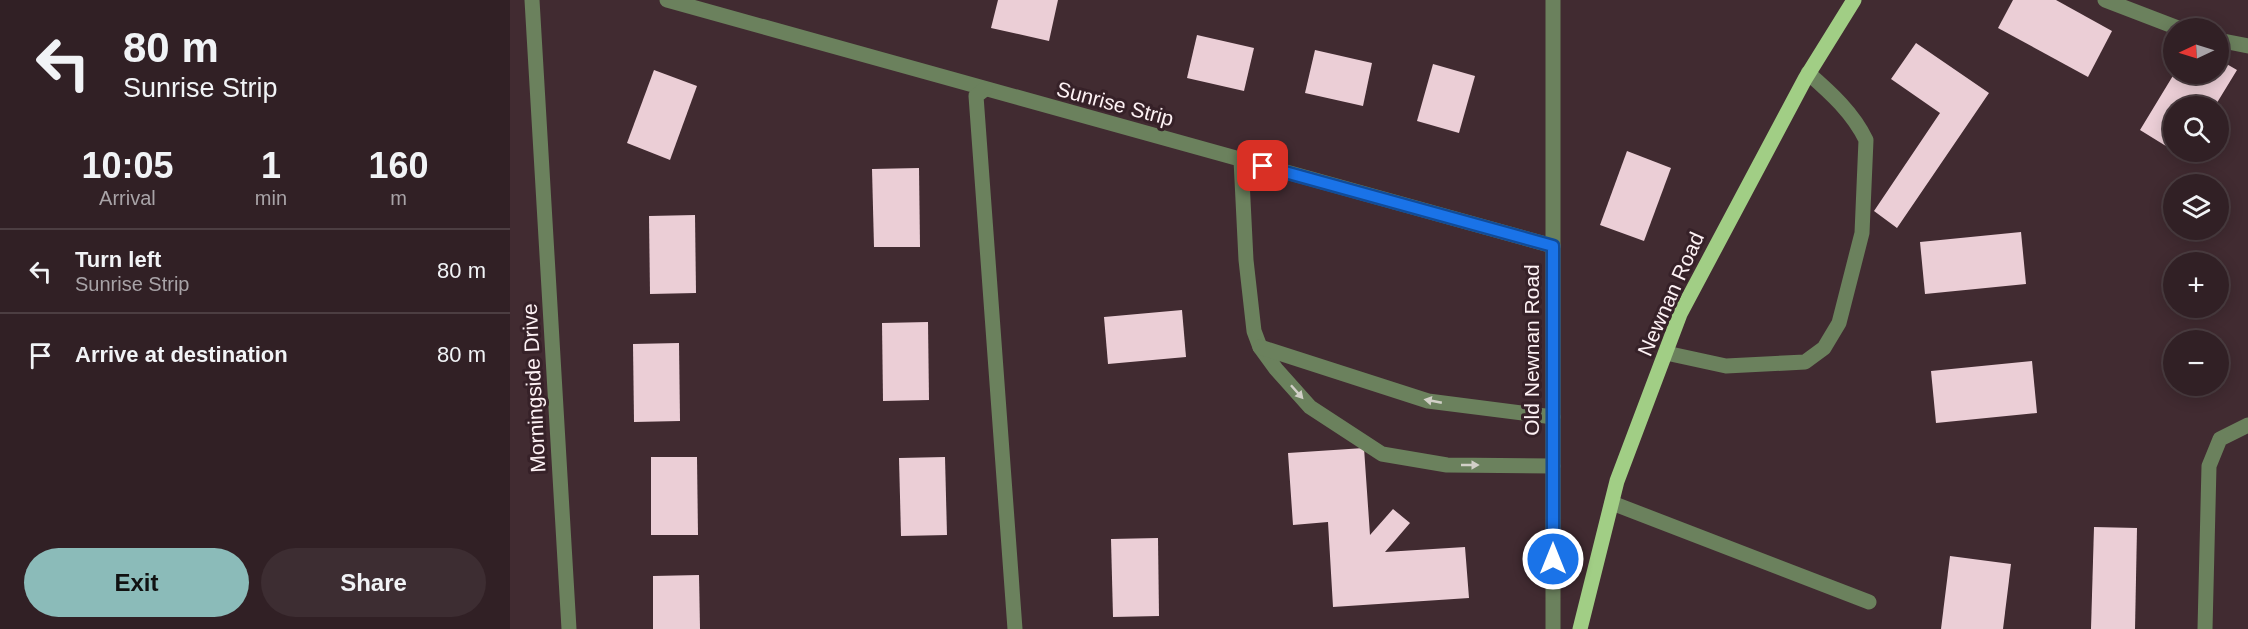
<!DOCTYPE html>
<html lang="en">
<head>
<meta charset="utf-8">
<style>
  body { margin:0; font-family:Helvetica,sans-serif; background:#3d2d32; color:#f1f3f6; height:100vh; display:flex; flex-direction:column; font-size:22px; white-space:nowrap }
  * { box-sizing:border-box; margin:0 }
  p { font-size:20px; color:#a8a3a7 }
  .icon { flex:none; width:33px; height:33px; fill:none; stroke:currentColor; stroke-width:2; stroke-linecap:round; stroke-linejoin:round }
  .map { position:relative; flex:1; overflow:hidden }
  .sheet { display:flex; flex-direction:column; background:#312025; width:510px }
  .sheet>* { flex:none }
  .top-card { background:#312025; color:#f1f3f6; overflow:hidden }
  .needle { width:39px; rotate:266deg }
  .tools { position:absolute; left:1653px; top:18px; display:grid; gap:12px }
  .tools a { display:grid; place-items:center; width:66px; height:66px; border-radius:50%; background:#312025; box-shadow:0 3px 15px #0003,0 0 0 2px #4c3e42; font-size:30px }
  .pin { position:absolute; display:grid; place-items:center; width:51px; height:51px; color:#fff; margin:-26px; border-radius:12px; box-shadow:0 3px 9px #0006 }
  .me { position:absolute; width:66px; margin:-33px; rotate:0deg; stroke-linejoin:round; filter:drop-shadow(0 0 4px #0008) }
  .turn { display:flex; align-items:center; gap:21px; height:126px; padding:0 24px; font-size:27px }
  .turn .icon { width:78px; height:78px; stroke-width:2.5 }
  .turn b { display:block; font-size:42px; line-height:51px }
  .eta { display:flex; justify-content:space-evenly; align-items:center; height:102px; text-align:center }
  .eta b { font-size:36px; font-weight:700; line-height:42px }
  .primary-button { display:flex; gap:12px; margin-top:auto; padding:12px 24px }
  .primary-button a { flex:1; height:69px; border-radius:36px; background:#8bbbb9; color:#111; font-size:24px; font-weight:700; line-height:69px; text-align:center }
  .primary-button a+a { background:#3d2d32; color:#f1f3f6 }
  ul { padding:0; list-style:none }
  li { display:flex; align-items:center; gap:18px; height:84px; padding:0 24px; border-top:2px solid #4c3e42 }
  li div { flex:1 }
  li b { display:block; font-size:22px }
  li em { font-style:normal }
  main { display:flex; flex:1; min-height:0 }
  .map>svg:first-child { display:block }
  .building { fill:#ebced6 }
  .lines { fill:none; stroke-linecap:round; stroke-linejoin:round }
  .minor { stroke:#6b815d; stroke-width:15 }
  .major { stroke:#a1ce85; stroke-width:15 }
  .oneway { fill:#d1cfc7 }
  .route-casing { stroke:#114b97; stroke-width:15 }
  .route { stroke:#1a73e8; stroke-width:10 }
  .labels { text-anchor:middle; stroke-width:6; stroke-linejoin:round; paint-order:stroke }
  .street-label { font-size:21px; fill:#fdf1f4; stroke:#362128 }
</style>
</head>
<body>
<main>
<section class="sheet">
<div class="top-card">
<div class="turn"><svg class="icon" aria-label="left" viewBox="0 0 24 24"><path d="M17 20v-9H6M10 6l-5 5 5 5"/></svg><div><b>80 m</b>Sunrise Strip</div></div>
</div>
<div class="eta">
<div><b>10:05</b><p>Arrival</p></div>
<div><b>1</b><p>min</p></div>
<div><b>160</b><p>m</p></div>
</div>
<ul>
<li><svg class="icon" aria-label="left" viewBox="0 0 24 24"><path d="M17 20v-9H6M10 6l-5 5 5 5"/></svg><div><b>Turn left</b><p>Sunrise Strip</p></div><em>80 m</em></li>
<li><svg class="icon" aria-label="arrive" viewBox="0 0 24 24"><path d="M6 21V4h12l-3 4 3 4H6"/></svg><div><b>Arrive at destination</b></div><em>80 m</em></li>
</ul>
<div class="primary-button"><a>Exit</a><a>Share</a></div>
</section>
<div class="map">
<svg width="1738" height="629" viewBox="0 0 1738 629">
  <rect width="100%" height="100%" fill="#412b31"/>
  <g class="building">
    <polygon points="488,0 548,0 539,41 481,28"/>
    <polygon points="1503,0 1546,0 1602,31 1578,77 1488,28"/>
    <polygon points="687,35 744,48 734,91 677,78"/>
    <polygon points="1406,43 1479,93 1387,228 1364,211 1430,113 1381,79"/>
    <polygon points="805,50 862,63 853,106 795,93"/>
    <polygon points="1708,59 1727,70 1705,106 1664,106 1664,151 1630,130 1664,74 1708,74"/>
    <polygon points="923,64 965,76 949,133 907,121"/>
    <polygon points="144,70 187,86 160,160 117,143"/>
    <polygon points="1117,151 1161,168 1134,241 1090,225"/>
    <polygon points="1665,152 1678,152 1674,157"/>
    <polygon points="409,168 410,247 364,247 362,169"/>
    <polygon points="185,215 186,293 140,294 139,216"/>
    <polygon points="1511,232 1516,284 1415,294 1410,242"/>
    <polygon points="672,310 676,357 598,364 594,317"/>
    <polygon points="418,322 419,400 373,401 372,323"/>
    <polygon points="169,343 170,421 124,422 123,344"/>
    <polygon points="1522,361 1527,413 1426,423 1421,371"/>
    <polygon points="854,448 860,535 883,509 900,523 875,552 955,547 959,598 823,607 818,522 783,525 778,453"/>
    <polygon points="141,457 187,457 188,535 141,535"/>
    <polygon points="435,457 437,535 391,536 389,458"/>
    <polygon points="1584,527 1627,528 1625,629 1581,629"/>
    <polygon points="648,538 649,616 603,617 601,539"/>
    <polygon points="1440,556 1501,564 1493,629 1431,629"/>
    <polygon points="189,575 190,629 143,629 143,576"/>
  </g>
  <g class="lines">
    <g class="minor">
      <polyline points="22,0 59,629"/>
      <polyline points="157,0 1043,246"/>
      <polyline points="1043,0 1043,629"/>
      <polyline points="1595,0 1668,28"/>
      <polyline points="1708,40 1738,46"/>
      <polyline points="475,89 466,96 505,629"/>
      <polyline points="731,160 736,260 744,331 750,347 766,369 800,407 872,454 937,465 1043,466"/>
      <polyline points="750,347 918,401 1043,417"/>
      <path d="M1156 353 1216 366 1295 362 1314 348 1329 323 1352 233 1356 140C1343 113 1321 93 1298 73"/>
      <polyline points="1102,503 1359,602"/>
      <polyline points="1695,629 1699,466 1710,439 1738,425"/>
    </g>
    <polyline class="major" points="1070,629 1107,481 1170,314 1295,79 1344,0"/>
  </g>
  <defs><path id="oneway-solid" d="M-6-.8H1V-3.2L6.5 0L1 3.2V.8H-6Z" transform="scale(1.5)"/></defs>
  <g class="oneway">
    <use href="#oneway-solid" transform="translate(787 392) rotate(48)"/>
    <use href="#oneway-solid" transform="translate(923 401) rotate(-169)"/>
    <use href="#oneway-solid" transform="translate(960 465)"/>
  </g>
  <g class="lines">
    <defs>
      <polyline id="route" points="753,166 1043,246 1043,559"/>
    </defs>
    <use href="#route" class="route-casing"/>
    <use href="#route" class="route"/>
  </g>
  <g class="labels">
    <g class="street-label">
      <text transform="translate(605 104) rotate(15)" y="7">Sunrise Strip</text>
      <text transform="translate(1161 294) rotate(-66)" y="7">Newnan Road</text>
      <text transform="translate(1022 350) rotate(-90)" y="7">Old Newnan Road</text>
      <text transform="translate(24 388) rotate(-93)" y="7">Morningside Drive</text>
    </g>
  </g>
</svg>
<div class="tools">
<a><svg class="needle" viewBox="-14 -14 28 28"><path d="M0-13l5 13h-10z" fill="#e53935"/><path d="M0 13l5-13h-10z" fill="#a8a3a7"/></svg></a>
<a><svg class="icon" aria-label="search" viewBox="0 0 24 24"><circle cx="10" cy="10" r="6"/><path d="M15 15l6 6"/></svg></a>
<a><svg class="icon" aria-label="layers" viewBox="0 0 24 24"><path d="M12 4l9 5-9 5-9-5zM3 14l9 5 9-5"/></svg></a>
<a>+</a>
<a>−</a>
</div>
<div class="pin" style="left:753px;top:166px;background:#d93025"><svg class="icon" aria-label="arrive" viewBox="0 0 24 24"><path d="M6 21V4h12l-3 4 3 4H6"/></svg></div>
<svg class="me" style="left:1043px;top:559px" viewBox="-20 -20 40 40"><circle r="17" fill="#1a73e8" stroke="#fff" stroke-width="3"/><path d="M0-11L8 9 0 5-8 9z" fill="#fff"/></svg>
</div>
</main>
</body>
</html>
